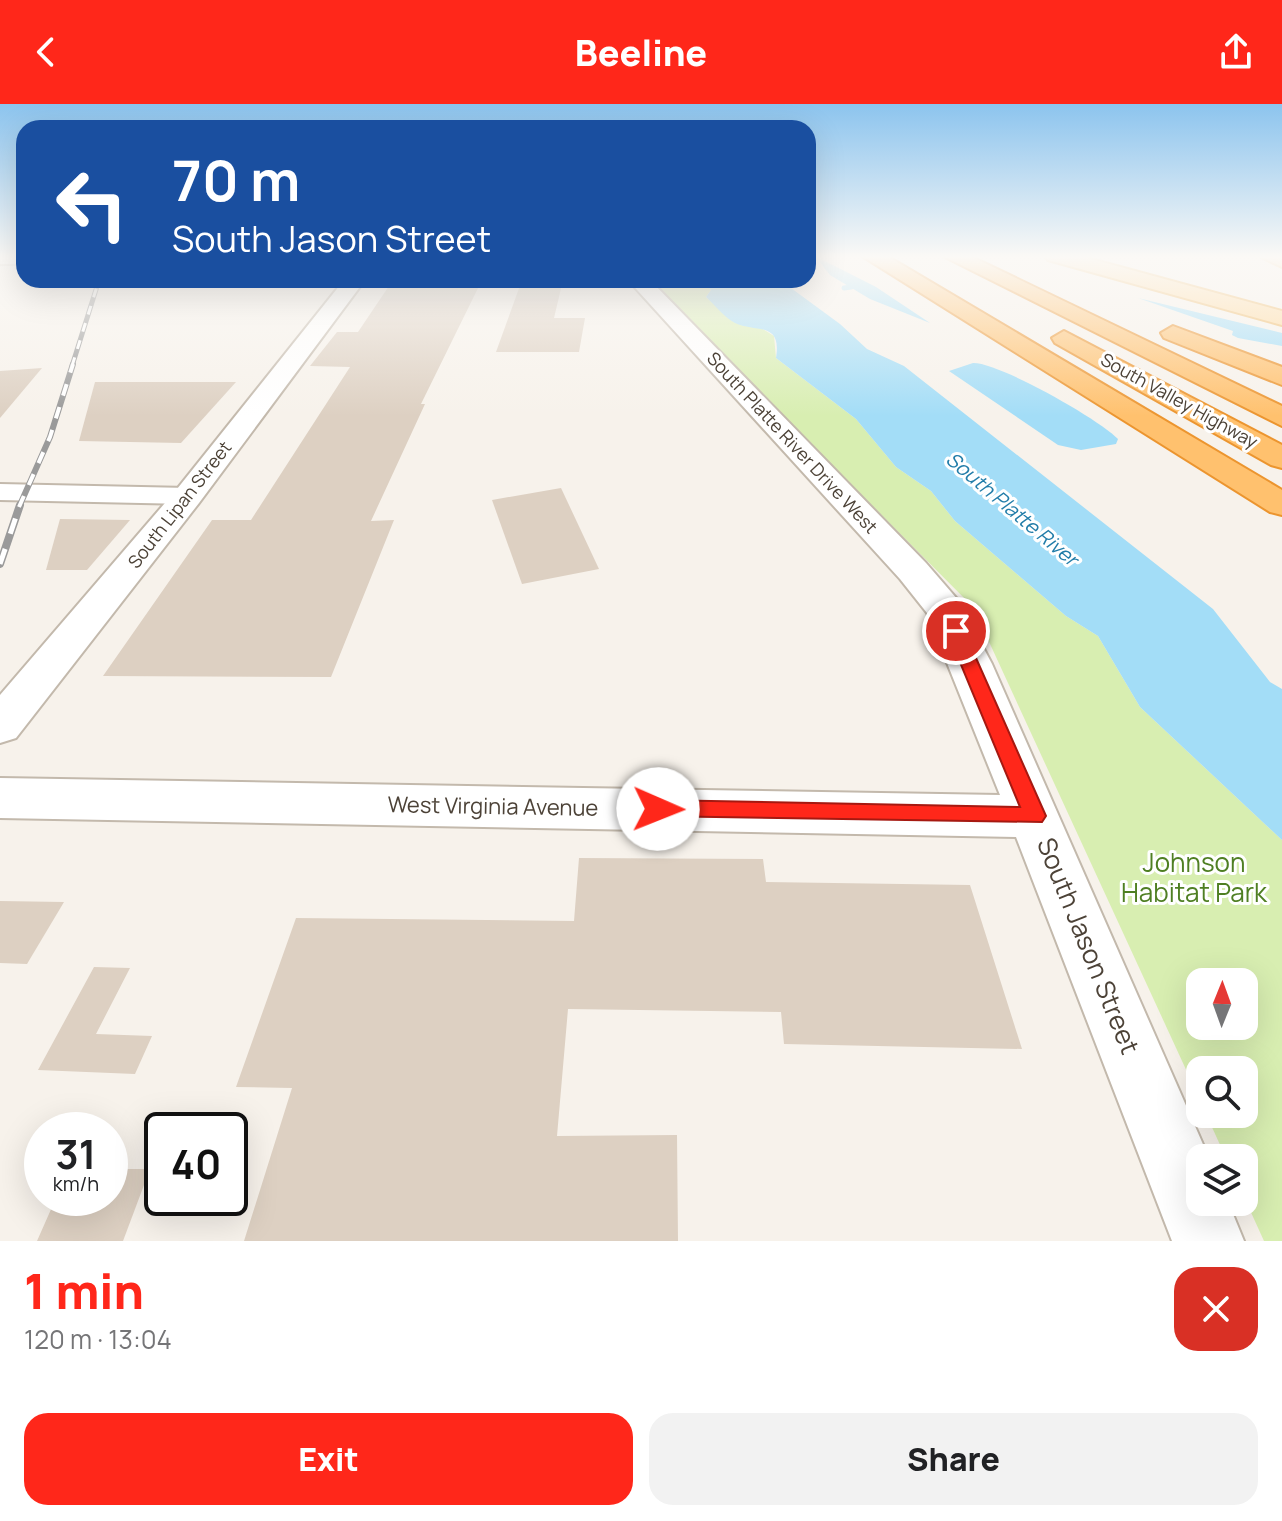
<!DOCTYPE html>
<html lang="en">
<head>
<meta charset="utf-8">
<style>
  body { margin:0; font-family:Manrope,sans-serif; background:#f2f2f2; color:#202124; height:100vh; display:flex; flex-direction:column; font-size:30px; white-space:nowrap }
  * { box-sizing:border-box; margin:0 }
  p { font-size:26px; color:#757577 }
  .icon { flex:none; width:44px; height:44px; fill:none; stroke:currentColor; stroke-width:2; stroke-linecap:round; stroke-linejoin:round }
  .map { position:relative; height:1137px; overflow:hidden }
  .drawer { display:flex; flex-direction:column; background:#fff; flex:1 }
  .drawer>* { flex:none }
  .hud { position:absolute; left:16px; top:16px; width:800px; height:168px; border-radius:24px; box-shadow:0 8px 32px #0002; background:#1a4fa0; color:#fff; overflow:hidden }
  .needle { width:52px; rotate:1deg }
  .buttons { position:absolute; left:1186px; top:864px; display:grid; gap:16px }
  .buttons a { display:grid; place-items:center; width:72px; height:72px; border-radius:16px; background:#fff; box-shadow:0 8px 32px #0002; font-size:40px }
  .speed { position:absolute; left:24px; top:1008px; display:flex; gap:16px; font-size:40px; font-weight:700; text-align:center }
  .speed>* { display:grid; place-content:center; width:104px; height:104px; border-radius:50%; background:#fff; box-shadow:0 8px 32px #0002; line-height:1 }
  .speed small { font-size:20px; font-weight:400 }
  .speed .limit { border:4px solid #111; border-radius:12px; background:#fff; color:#111 }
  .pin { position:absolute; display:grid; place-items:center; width:68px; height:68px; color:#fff; margin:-34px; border:4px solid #fff; border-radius:50%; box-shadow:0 2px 8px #0007 }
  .me { position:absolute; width:88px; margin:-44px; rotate:91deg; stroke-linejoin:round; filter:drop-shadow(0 0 6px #0008) }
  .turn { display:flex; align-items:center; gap:28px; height:168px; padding:0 24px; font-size:36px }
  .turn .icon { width:104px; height:104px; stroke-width:2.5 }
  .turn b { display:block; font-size:56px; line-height:68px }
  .round { display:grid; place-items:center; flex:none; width:84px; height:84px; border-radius:24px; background:#f2f2f2 }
  .overview { display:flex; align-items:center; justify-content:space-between; height:136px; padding:0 24px }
  h1 { font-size:48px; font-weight:800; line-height:60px; color:#ff271a }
  .cta { display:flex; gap:16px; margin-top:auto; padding:16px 24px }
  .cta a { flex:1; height:92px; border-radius:24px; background:#ff271a; color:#fff; font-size:32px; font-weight:800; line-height:92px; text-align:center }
  .cta a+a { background:#f2f2f2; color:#202124 }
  header { display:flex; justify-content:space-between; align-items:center; height:104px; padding:0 24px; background:#ff271a; color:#fff; font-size:36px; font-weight:800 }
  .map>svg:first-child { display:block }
  .green { fill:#d8eeb1; fill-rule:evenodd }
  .water { fill:#a3ddf7 }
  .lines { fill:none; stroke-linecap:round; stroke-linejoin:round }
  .stream { stroke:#a3ddf7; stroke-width:5 }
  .building { fill:#ddd0c2 }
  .minor-casing { stroke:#c3b9ac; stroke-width:4 }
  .tertiary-casing { stroke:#c3b9ac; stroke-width:4 }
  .primary-casing { stroke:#efb760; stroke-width:4 }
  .motorway-casing { stroke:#ec952f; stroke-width:4 }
  .minor { fill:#fff; fill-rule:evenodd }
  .tertiary { fill:#fff; fill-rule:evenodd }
  .primary { fill:#ffd99c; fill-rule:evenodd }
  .motorway { fill:#ffc16e; fill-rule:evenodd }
  .rail-far2-casing { stroke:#9a9a9a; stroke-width:5 }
  .rail-far1-casing { stroke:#9a9a9a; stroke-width:6 }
  .rail-casing { stroke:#9a9a9a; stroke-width:8 }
  .rail-far2 { stroke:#fff; stroke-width:3; stroke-dasharray:9; stroke-linecap:butt }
  .rail-far1 { stroke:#fff; stroke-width:4; stroke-dasharray:12; stroke-linecap:butt }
  .rail { stroke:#fff; stroke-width:5; stroke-dasharray:16; stroke-linecap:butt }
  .route { fill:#ff271a; stroke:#a61911; stroke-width:2 }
  .labels { text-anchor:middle; stroke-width:6; stroke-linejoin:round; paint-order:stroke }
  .far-street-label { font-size:18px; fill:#4c4237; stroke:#fff }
  .far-water-label { font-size:20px; font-style:italic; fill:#227da9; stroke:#fff }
  .street-label { font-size:22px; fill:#4c4237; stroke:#fff }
  .near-park-label { font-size:26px; fill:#4f7f23; stroke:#fff }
  .near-street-label { font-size:26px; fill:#4c4237; stroke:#fff }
</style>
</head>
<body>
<header><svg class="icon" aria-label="back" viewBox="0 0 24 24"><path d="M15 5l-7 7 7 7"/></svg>Beeline<svg class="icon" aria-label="share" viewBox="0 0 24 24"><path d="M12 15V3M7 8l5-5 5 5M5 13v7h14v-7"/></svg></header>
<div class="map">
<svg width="1282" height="1137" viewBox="0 0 1282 1137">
  <rect width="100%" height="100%" fill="#f7f2eb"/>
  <path class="green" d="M648 176H700L711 186 706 193 736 219 758 222 774 232 776 254 856 315 896 363 931 387 955 417 1066 512 1098 532 1140 603 1282 736V1137H1264L1244 1093V1054H1226L1206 1010H1244V966H1200V996L973 503ZM1200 878H1244V922H1200Z"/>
  <g class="water">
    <polygon points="815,152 876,183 930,219 870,195 830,171"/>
    <path d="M700 176H780L840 220 867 245 904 262 1213 505 1270 578 1282 585V736L1140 603 1098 532 1066 512 955 417 931 387 896 363 856 315 776 254C782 217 756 229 735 219 725 214 715 201 706 193L711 186Z"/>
    <polygon points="1138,194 1282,229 1282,242 1238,234 1232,231 1233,227"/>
    <path d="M973 259C998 258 1099 315 1118 335L1116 340 1081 346 1058 341 949 267Z"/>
  </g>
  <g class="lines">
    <polyline class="stream" points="844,184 851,183"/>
  </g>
  <g class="building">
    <polygon points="393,176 482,176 421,300 425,300 371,417 394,416 331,573 103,572 212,416 251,416 350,263 310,262 337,228 358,228"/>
    <polygon points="522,176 563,176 554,214 585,214 579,248 496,248"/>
    <polygon points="42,264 0,314 0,267"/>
    <polygon points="95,278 236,278 181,339 79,337"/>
    <polygon points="561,384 599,465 522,480 492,396"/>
    <polygon points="60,415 130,416 87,466 46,466"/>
    <polygon points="579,754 763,755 766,778 970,781 1022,945 784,940 781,908 568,905 557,1032 677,1031 678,1137 244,1137 292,984 236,983 296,814 574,817"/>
    <polygon points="0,797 64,798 27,860 0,859"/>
    <polygon points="94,863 130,864 96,930 152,932 135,970 38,966"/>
    <polygon points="110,1065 150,1065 123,1137 37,1137 56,1094 110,1094"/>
  </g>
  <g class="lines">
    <defs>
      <g id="minor">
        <rect x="0" y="152" width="24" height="8"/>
        <polygon points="0,380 188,384 201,392 188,400 0,396"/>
      </g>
      <g id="tertiary">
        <polygon points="344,176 365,176 199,399 16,634 0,639 0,591 177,385"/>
        <polygon points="628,176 650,176 926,459 958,496 992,560 1209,1054 1200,1054 1200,1098 1228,1098 1244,1137 1172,1137 1016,733 0,714 0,674 1000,691 927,509 900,475"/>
      </g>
      <g id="primary">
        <polygon points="1045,152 1080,152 1282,207 1282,221 1048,156"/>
        <polygon points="1259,152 1282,152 1282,163"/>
      </g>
      <g id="motorway">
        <polygon points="862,152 887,152 1282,386 1282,411 1270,408"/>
        <polygon points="943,152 970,152 1282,302 1282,322"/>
        <polygon points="1173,222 1282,263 1282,281 1164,234 1161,229"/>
        <polygon points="1064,227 1282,341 1282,364 1271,361 1055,239 1052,234"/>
      </g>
    </defs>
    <use href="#minor" class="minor-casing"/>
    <use href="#tertiary" class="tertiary-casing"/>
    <use href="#primary" class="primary-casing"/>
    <use href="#motorway" class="motorway-casing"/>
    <use href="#minor" class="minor"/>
    <use href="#tertiary" class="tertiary"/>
    <use href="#primary" class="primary"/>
    <use href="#motorway" class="motorway"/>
    <defs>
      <polyline id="rail-far2" points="72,262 99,176"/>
      <polyline id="rail-far1" points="19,403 50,333 73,260"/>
      <polyline id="rail" points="0,460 20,401"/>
    </defs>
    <use href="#rail-far2" class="rail-far2-casing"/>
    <use href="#rail-far1" class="rail-far1-casing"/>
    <use href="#rail" class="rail-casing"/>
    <use href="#rail-far2" class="rail-far2"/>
    <use href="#rail-far1" class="rail-far1"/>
    <use href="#rail" class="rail"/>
  </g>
  <linearGradient id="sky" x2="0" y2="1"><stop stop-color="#8cc4ee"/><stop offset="0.49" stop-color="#fbf9f6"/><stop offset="1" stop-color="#fbf9f6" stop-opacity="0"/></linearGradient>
  <rect width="1282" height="312" fill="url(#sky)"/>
  <polygon class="route" points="956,521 964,527 1046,712 1042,718 651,712 647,705 651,699 658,696 1020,703 947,527"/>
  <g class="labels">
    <g class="far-street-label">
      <text transform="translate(1179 297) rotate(29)" y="6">South Valley Highway</text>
      <text transform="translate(792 339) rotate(47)" y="6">South Platte River Drive West</text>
      <text transform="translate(180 401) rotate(-52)" y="6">South Lipan Street</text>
    </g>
    <g class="far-water-label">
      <text transform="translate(1012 405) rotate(40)" y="7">South Platte River</text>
    </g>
    <g class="street-label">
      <text transform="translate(493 702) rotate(1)" y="8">West Virginia Avenue</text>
    </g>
    <g class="near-park-label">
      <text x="1194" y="768">Johnson<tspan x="1194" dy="30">Habitat Park</tspan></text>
    </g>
    <g class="near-street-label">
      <text transform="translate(1088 842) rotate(68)" y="9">South Jason Street</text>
    </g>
  </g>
</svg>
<div class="buttons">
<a><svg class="needle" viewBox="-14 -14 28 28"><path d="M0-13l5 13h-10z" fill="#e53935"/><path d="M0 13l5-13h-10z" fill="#757577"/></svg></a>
<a><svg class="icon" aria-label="search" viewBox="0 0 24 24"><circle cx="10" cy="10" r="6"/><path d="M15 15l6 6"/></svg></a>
<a><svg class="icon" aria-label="layers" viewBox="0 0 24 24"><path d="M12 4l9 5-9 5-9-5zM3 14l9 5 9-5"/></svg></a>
</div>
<div class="speed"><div>31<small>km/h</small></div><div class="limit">40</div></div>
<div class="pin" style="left:956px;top:527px;background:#d93025"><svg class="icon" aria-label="arrive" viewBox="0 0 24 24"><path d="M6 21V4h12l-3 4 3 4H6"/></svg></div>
<svg class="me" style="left:658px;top:705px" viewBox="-20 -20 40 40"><circle r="19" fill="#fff"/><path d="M0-13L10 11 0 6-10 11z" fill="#ff271a"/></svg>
<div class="hud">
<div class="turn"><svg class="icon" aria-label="left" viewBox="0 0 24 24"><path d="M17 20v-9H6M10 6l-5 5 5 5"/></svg><div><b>70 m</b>South Jason Street</div></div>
</div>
</div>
<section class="drawer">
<div class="overview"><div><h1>1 min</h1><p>120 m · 13:04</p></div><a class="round" style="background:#d93025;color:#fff"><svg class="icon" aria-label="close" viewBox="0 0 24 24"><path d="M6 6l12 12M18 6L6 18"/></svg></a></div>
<div class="cta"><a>Exit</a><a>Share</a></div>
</section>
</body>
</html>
